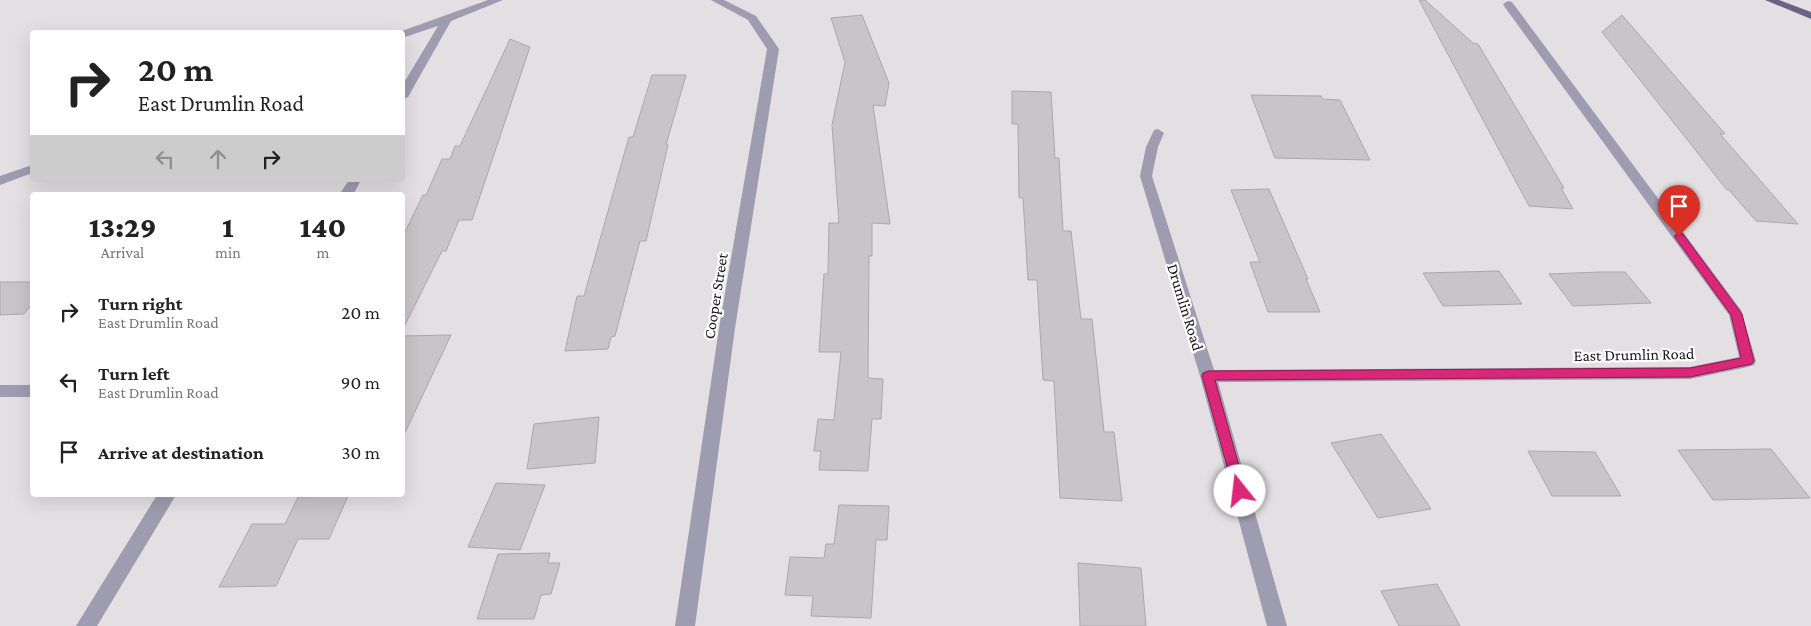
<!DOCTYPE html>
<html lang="en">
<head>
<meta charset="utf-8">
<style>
  body { margin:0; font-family:"Crimson Pro",serif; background:#f2f2f2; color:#222; height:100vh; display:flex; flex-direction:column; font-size:19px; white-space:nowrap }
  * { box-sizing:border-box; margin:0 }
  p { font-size:16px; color:#767676 }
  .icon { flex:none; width:28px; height:28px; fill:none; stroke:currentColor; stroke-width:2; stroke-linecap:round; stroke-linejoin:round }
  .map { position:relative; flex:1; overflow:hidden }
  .side { position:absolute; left:30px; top:192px; width:375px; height:305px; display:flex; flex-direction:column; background:#fff; border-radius:5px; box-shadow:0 5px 20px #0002 }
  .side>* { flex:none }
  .banner { position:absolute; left:30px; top:30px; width:375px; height:152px; border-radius:5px; box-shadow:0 5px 20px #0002; background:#fff; color:#222; overflow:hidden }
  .pin { position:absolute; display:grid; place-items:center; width:42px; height:42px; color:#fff; margin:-51px -21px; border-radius:50% 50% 50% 0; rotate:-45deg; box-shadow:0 0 5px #0007 }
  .pin .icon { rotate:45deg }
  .me { position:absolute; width:55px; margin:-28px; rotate:344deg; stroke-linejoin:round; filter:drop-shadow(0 0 4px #0008) }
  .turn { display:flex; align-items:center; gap:18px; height:105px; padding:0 25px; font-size:22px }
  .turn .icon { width:65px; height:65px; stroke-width:2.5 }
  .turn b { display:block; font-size:35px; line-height:42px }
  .lanes { display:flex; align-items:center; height:48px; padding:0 25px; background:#0003; justify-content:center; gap:25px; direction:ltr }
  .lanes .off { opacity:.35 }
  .eta { display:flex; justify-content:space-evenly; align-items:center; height:85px; text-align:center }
  .eta b { font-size:30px; font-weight:800; line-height:35px }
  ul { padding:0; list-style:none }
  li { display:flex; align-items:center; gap:15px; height:70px; padding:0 25px }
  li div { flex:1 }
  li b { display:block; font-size:19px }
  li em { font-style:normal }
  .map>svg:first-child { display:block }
  .building { fill:#c8c4c8; stroke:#aba7aa }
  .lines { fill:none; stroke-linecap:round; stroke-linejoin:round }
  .minor { fill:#9e9cb0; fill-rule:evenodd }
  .major { fill:#686486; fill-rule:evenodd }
  .route { fill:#db2777; stroke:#8e194d }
  .labels { text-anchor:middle; stroke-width:4.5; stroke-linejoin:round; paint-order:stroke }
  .street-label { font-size:16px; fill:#151415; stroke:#fff }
</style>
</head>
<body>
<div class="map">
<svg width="1811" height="626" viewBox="0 0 1811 626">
  <rect width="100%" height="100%" fill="#e3dfe2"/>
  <g class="building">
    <polygon points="1419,0 1425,0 1473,43 1478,44 1564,188 1561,188 1573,209 1529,206"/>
    <polygon points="862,15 889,83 885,106 873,105 890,224 872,223 872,256 869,256 868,378 883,379 881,419 872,419 868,471 819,470 821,451 814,451 818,419 834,420 841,352 819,352 824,274 828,274 829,223 839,223 832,125 845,62 831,18"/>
    <polygon points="1622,15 1725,134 1720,134 1798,224 1756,221 1729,190 1727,190 1602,32"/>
    <polygon points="510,39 530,47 472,220 459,220 446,251 442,251 402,331 402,238 423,195 426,195 442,159 450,159 455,146 460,146"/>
    <polygon points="652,75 686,75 666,145 668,145 646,241 640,241 615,336 611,337 608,349 565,351 577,296 584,296 629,137 633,137"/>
    <polygon points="1012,91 1051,92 1055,158 1059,158 1063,231 1071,231 1081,319 1092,319 1104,432 1114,432 1122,501 1060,498 1054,381 1043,380 1037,280 1028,280 1023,198 1019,198 1018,124 1012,124"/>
    <polygon points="1251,95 1321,96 1322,99 1340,100 1370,160 1275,158"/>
    <polygon points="1269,189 1308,279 1306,279 1320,312 1268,312 1250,262 1260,262 1231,190"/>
    <polygon points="1499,271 1522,304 1443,306 1423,273"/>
    <polygon points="1600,272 1625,272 1651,303 1573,306 1549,274"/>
    <polygon points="0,282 32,282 32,304 24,314 0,315"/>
    <polygon points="451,335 402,439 402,336"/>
    <polygon points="599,417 595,463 527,469 534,424"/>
    <polygon points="1381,434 1431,509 1378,518 1331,443"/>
    <polygon points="1771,449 1810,498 1713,500 1678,450"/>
    <polygon points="1528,451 1595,452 1621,496 1552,496"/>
    <polygon points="496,483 545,485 520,550 468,547"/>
    <polygon points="348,496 329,539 298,539 276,586 219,587 252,524 285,524 298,497"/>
    <polygon points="839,505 889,506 887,540 876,540 871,618 811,616 813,596 785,595 790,557 824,558 826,544 834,544"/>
    <polygon points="550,553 548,563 560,563 551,594 541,595 534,619 477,619 498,554"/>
    <polygon points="1078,563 1141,568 1146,626 1080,626"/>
    <polygon points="1437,584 1460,626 1399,626 1381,591"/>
  </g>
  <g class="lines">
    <g class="minor">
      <polygon points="488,0 503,0 451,21 408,97 402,100 402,86 438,26 402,38 402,32 399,32"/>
      <polygon points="711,0 724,0 756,16 779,49 735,328 695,626 675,626 719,328 767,49 748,20"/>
      <polygon points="1508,1 1512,2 1741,310 1756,361 1754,365 1748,367 1690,379 1218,382 1287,626 1267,626 1200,376 1140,176 1146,147 1154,130 1158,129 1164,133 1158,147 1152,176 1214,370 1690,367 1739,357 1729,315 1504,6 1503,4"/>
      <polygon points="32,165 32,173 0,185 0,176"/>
      <polygon points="349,180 361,180 353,195 339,195"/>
      <rect x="0" y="385" width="32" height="12"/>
      <polygon points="157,495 176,495 97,626 76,626"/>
    </g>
    <polygon class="major" points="1765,0 1779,0 1811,12 1811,19"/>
  </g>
  <polygon class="route" points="1679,233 1683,234 1742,314 1754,361 1752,364 1690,377 1215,380 1246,491 1244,495 1240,497 1235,495 1202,376 1203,373 1208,371 1690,368 1741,358 1731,315 1674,236"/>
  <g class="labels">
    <g class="street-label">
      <text transform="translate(715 296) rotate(-81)" y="6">Cooper Street</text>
      <text transform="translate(1186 307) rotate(73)" y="6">Drumlin Road</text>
      <text transform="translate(1634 354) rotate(-1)" y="6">East Drumlin Road</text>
    </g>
  </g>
</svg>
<div class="pin" style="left:1679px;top:236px;background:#d93025"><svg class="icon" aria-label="arrive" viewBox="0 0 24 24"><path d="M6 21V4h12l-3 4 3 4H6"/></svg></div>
<svg class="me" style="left:1240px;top:491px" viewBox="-20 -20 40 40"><circle r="19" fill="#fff"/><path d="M0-13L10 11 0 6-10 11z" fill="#db2777"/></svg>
<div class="banner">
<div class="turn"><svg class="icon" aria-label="right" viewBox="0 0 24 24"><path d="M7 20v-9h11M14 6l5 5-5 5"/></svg><div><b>20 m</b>East Drumlin Road</div></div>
<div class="lanes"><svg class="icon off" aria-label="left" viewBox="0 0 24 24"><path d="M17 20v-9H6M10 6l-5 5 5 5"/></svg><svg class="icon off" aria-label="ahead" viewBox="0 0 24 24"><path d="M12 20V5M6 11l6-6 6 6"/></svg><svg class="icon" aria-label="right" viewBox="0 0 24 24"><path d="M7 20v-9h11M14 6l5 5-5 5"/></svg></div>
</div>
<section class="side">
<div class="eta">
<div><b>13:29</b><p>Arrival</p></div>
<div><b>1</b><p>min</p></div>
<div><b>140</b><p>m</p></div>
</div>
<ul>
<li><svg class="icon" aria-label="right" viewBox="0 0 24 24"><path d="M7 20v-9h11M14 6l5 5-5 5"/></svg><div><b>Turn right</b><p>East Drumlin Road</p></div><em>20 m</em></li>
<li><svg class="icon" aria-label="left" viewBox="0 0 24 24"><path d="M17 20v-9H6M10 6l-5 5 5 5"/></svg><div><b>Turn left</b><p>East Drumlin Road</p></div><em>90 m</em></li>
<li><svg class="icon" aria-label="arrive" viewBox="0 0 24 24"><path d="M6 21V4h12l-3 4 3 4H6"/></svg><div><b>Arrive at destination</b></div><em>30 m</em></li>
</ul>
</section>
</div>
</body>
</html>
